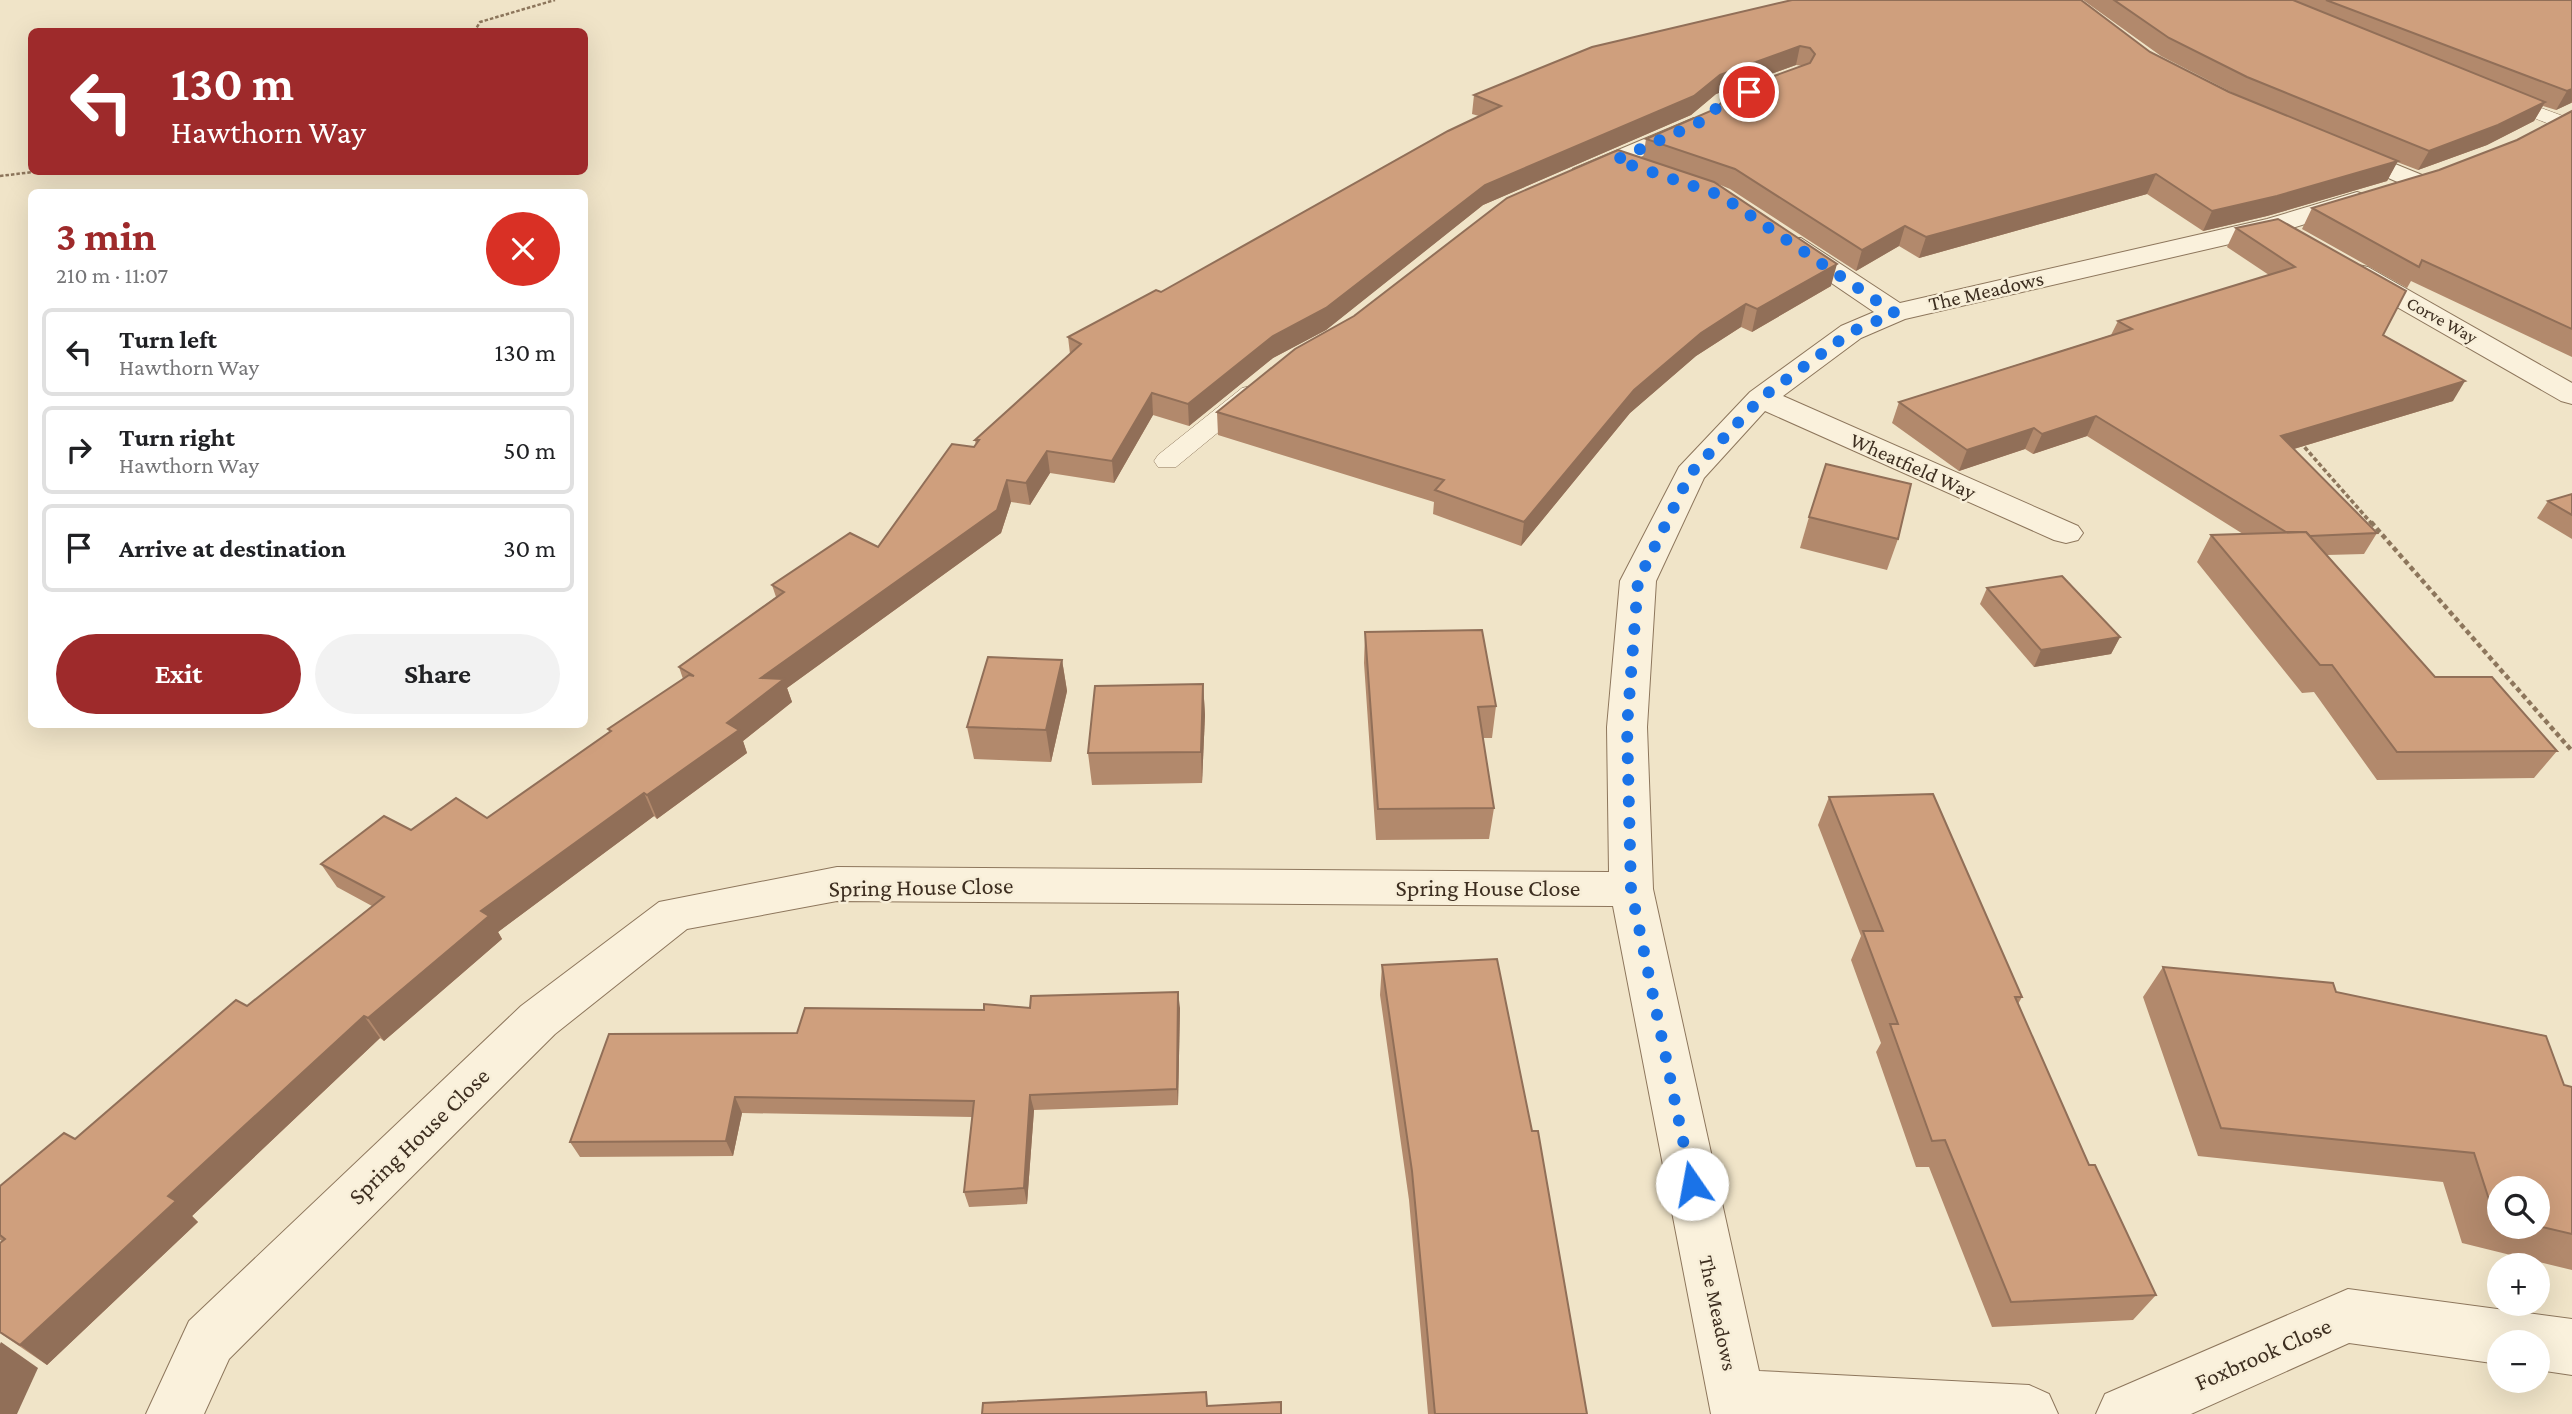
<!DOCTYPE html>
<html lang="en">
<head>
<meta charset="utf-8">
<style>
  body { margin:0; font-family:"Crimson Pro",serif; background:#f2f2f2; color:#202124; height:100vh; display:flex; flex-direction:column; font-size:26px; white-space:nowrap }
  * { box-sizing:border-box; margin:0 }
  p { font-size:23px; color:#757577 }
  .icon { flex:none; width:38px; height:38px; fill:none; stroke:currentColor; stroke-width:2; stroke-linecap:round; stroke-linejoin:round }
  .map { position:relative; flex:1; overflow:hidden }
  .panel { position:absolute; left:28px; top:189px; width:560px; height:539px; display:flex; flex-direction:column; background:#fff; border-radius:10px; box-shadow:0 7px 28px #0002 }
  .panel>* { flex:none }
  .guide { position:absolute; left:28px; top:28px; width:560px; height:147px; border-radius:10px; box-shadow:0 7px 28px #0002; background:#9e2a2b; color:#fff; overflow:hidden }
  .tools { position:absolute; left:2487px; top:1176px; display:grid; gap:14px }
  .tools a { display:grid; place-items:center; width:63px; height:63px; border-radius:50%; background:#fff; box-shadow:0 7px 28px #0002; font-size:35px }
  .pin { position:absolute; display:grid; place-items:center; width:60px; height:60px; color:#fff; margin:-30px; border:4px solid #fff; border-radius:50%; box-shadow:0 2px 7px #0007 }
  .me { position:absolute; width:77px; margin:-38px; rotate:348deg; stroke-linejoin:round; filter:drop-shadow(0 0 5px #0008) }
  .turn { display:flex; align-items:center; gap:24px; height:147px; padding:0 28px; font-size:32px }
  .turn .icon { width:91px; height:91px; stroke-width:2.5 }
  .turn b { display:block; font-size:49px; line-height:60px }
  .round { display:grid; place-items:center; flex:none; width:74px; height:74px; border-radius:37px; background:#f2f2f2 }
  .headline { display:flex; align-items:center; justify-content:space-between; height:119px; padding:0 28px }
  h1 { font-size:42px; font-weight:700; line-height:52px; color:#9e2a2b }
  .cta { display:flex; gap:14px; margin-top:auto; padding:14px 28px }
  .cta a { flex:1; height:80px; border-radius:42px; background:#9e2a2b; color:#fff; font-size:28px; font-weight:700; line-height:80px; text-align:center }
  .cta a+a { background:#f2f2f2; color:#202124 }
  ul { padding:0; list-style:none }
  li { display:flex; align-items:center; gap:21px; height:88px; margin:0 14px 10px; padding:0 14px; border:4px solid #e0e0e0; border-radius:10px }
  li div { flex:1 }
  li b { display:block; font-size:26px }
  li em { font-style:normal }
  .map>svg:first-child { display:block }
  .lines { fill:none; stroke-linecap:round; stroke-linejoin:round }
  .service-casing { stroke:#8d765c; stroke-width:1 }
  .minor-casing { stroke:#8d765c; stroke-width:2 }
  .path-far2 { stroke:#8d765c; stroke-width:2.5; stroke-dasharray:3.5 2; stroke-linecap:butt }
  .path-far1 { stroke:#8d765c; stroke-width:3.5; stroke-dasharray:4.5 2.5; stroke-linecap:butt }
  .path { stroke:#8d765c; stroke-width:4.5; stroke-dasharray:5 3.5; stroke-linecap:butt }
  .service { fill:#faf1dc; fill-rule:evenodd }
  .minor { fill:#faf1dc; fill-rule:evenodd }
  .wall { fill:#b2896c; fill-rule:evenodd }
  .shaded-wall { fill:#916f58 }
  .building { fill:#cf9f7d; stroke:#916f58; stroke-width:2 }
  .route { stroke:#1a73e8; stroke-width:12; stroke-dasharray:0 21.6 }
  .labels { text-anchor:middle; stroke-width:5; stroke-linejoin:round; paint-order:stroke }
  .far-street-label { font-size:18px; fill:#3d2e20; stroke:#f7eed8 }
  .street-label { font-size:21px; fill:#3d2e20; stroke:#f7eed8 }
  .near-street-label { font-size:24px; fill:#3d2e20; stroke:#f7eed8 }
</style>
</head>
<body>
<div class="map">
<svg width="2572" height="1414" viewBox="0 0 2572 1414">
  <rect width="100%" height="100%" fill="#f0e4c8"/>
  <g class="lines">
    <defs>
      <g id="service">
        <polygon points="2498,92 2563,116 2565,120 2563,124 2549,124 2492,101 2489,97"/>
        <polygon points="1251,386 1260,388 1263,393 1260,398 1176,467 1158,467 1154,461 1158,455 1242,388"/>
      </g>
      <g id="minor">
        <polygon points="1694,118 1702,120 1706,125 1702,130 1591,179 1573,179 1570,174 1573,169"/>
        <polygon points="2346,144 2427,177 2430,182 2427,187 2409,187 2338,156 2334,151 2338,146"/>
        <polygon points="2357,192 2366,195 2370,200 2366,205 2273,234 1905,319 1861,338 1783,396 2078,526 2083,533 2078,540 2066,543 2054,540 1765,411 1704,478 1656,581 1647,727 1653,889 1759,1371 2029,1385 2049,1394 2058,1414 1711,1414 1613,906 837,901 687,929 555,1034 229,1359 204,1414 146,1414 189,1321 521,1006 659,902 837,867 1609,872 1607,727 1620,581 1679,467 1750,392 1841,326 1874,312 1783,250 1779,244 1783,238 1801,238 1900,303 2267,219"/>
        <polygon points="2358,265 2368,267 2572,383 2572,404 2561,401 2348,279 2345,273 2348,267"/>
        <polygon points="2348,1289 2572,1319 2572,1375 2538,1370 2538,1342 2499,1342 2499,1364 2349,1343 2191,1414 2096,1414 2105,1394"/>
      </g>
    </defs>
    <use href="#service" class="service-casing"/>
    <use href="#minor" class="minor-casing"/>
    <g class="path-far2">
      <polyline points="474,32 480,22 555,0"/>
      <polyline points="0,176 33,172"/>
    </g>
    <polyline class="path-far1" points="2300,442 2372,524"/>
    <polyline class="path" points="2371,522 2572,751"/>
    <use href="#service" class="service"/>
    <use href="#minor" class="minor"/>
  </g>
  <g class="wall">
    <polygon points="1791,0 2150,52 2239,96 2161,56 2083,0 2572,0 2572,103 2571,103 2556,110 2543,106 2534,121 2487,145 2418,170 2397,162 2387,181 2267,216 2203,231 2147,194 1919,258 1899,246 1856,271 1730,189 1718,184 1831,286 1752,332 1741,327 1696,356 1630,413 1521,546 1433,514 1434,502 1218,435 1217,412 1643,158 1646,139 1713,110 1803,66 1796,65 1716,94 1691,115 1483,205 1326,330 1273,358 1189,426 1153,415 1114,483 1050,473 1030,505 1011,502 1001,533 787,688 792,702 743,741 747,753 657,819 654,816 498,932 502,939 384,1041 380,1038 192,1216 198,1222 47,1365 0,1333 0,1243 2,1241 0,1240 0,1186 75,1139 247,1006 372,906 337,887 321,864 411,830 487,818 610,733 608,729 683,679 679,667 776,597 772,585 878,547 976,445 975,440 1070,354 1068,337 1161,292 1479,116 1472,114 1474,95"/>
    <polygon points="2572,111 2572,357 2411,281 2407,288 2302,229 2312,208 2439,170 2517,140"/>
    <polygon points="2278,219 2383,335 2453,401 2294,449 2377,533 2364,554 2327,555 2435,677 2557,751 2534,778 2377,780 2314,692 2302,693 2197,562 2211,535 2243,534 2087,436 2033,454 2025,449 1959,471 1892,423 1899,402 2111,335 2118,321 2269,275 2227,247 2236,228"/>
    <polygon points="2572,494 2572,539 2537,518 2548,501"/>
    <polygon points="1809,517 1898,539 1887,570 1800,548"/>
    <polygon points="1987,588 2120,637 2111,654 2034,667 1980,604"/>
    <polygon points="1365,632 1496,706 1492,738 1483,738 1494,808 1489,839 1376,840 1364,663"/>
    <polygon points="1062,660 1067,691 1051,762 974,759 967,727"/>
    <polygon points="1203,684 1205,715 1202,783 1092,785 1088,753"/>
    <polygon points="1829,797 2022,997 2018,1004 2089,1165 2156,1295 2133,1320 1992,1327 1929,1167 1916,1167 1876,1052 1881,1043 1851,960 1861,936 1818,825"/>
    <polygon points="1382,965 1587,1414 1428,1414 1409,1200 1380,995"/>
    <path d="M2163 967 2336 992 2564 1085 2572 1087V1270L2462 1243 2443 1182 2198 1156 2143 997ZM2499 1188H2538V1227H2499Z"/>
    <polygon points="1030,1008 1180,1008 1178,1105 1034,1110 1027,1204 969,1207 964,1192 972,1117 742,1113 733,1156 580,1157 570,1142 984,1010"/>
  </g>
  <g class="shaded-wall">
    <polygon points="1800,46 1796,65 1716,94 1691,115 1483,205 1326,330 1273,358 1189,426 1188,404 1273,336 1485,185 1720,75"/>
    <polygon points="2572,89 2572,101 2571,103 2556,110 2567,91"/>
    <polygon points="2545,102 2534,121 2487,145 2418,170 2429,151"/>
    <polygon points="2398,161 2387,181 2267,216 2203,231 2212,211"/>
    <polygon points="2156,174 2147,194 1919,258 1926,237"/>
    <polygon points="1905,226 1899,246 1856,271 1862,250"/>
    <polygon points="1837,264 1831,286 1752,332 1757,309"/>
    <polygon points="1746,304 1741,327 1696,356 1630,413 1521,546 1524,522 1634,390 1701,333"/>
    <polygon points="2465,381 2453,401 2270,456 2281,436"/>
    <polygon points="1152,393 1153,415 1114,483 1112,461"/>
    <polygon points="2096,416 2087,436 2033,454 2042,434"/>
    <polygon points="2034,428 2025,449 1959,471 1967,450"/>
    <polygon points="1047,451 1050,473 1030,505 1026,483"/>
    <polygon points="1007,480 1011,502 1001,533 787,688 792,702 743,741 747,753 657,819 647,795 727,723 761,678"/>
    <polygon points="2120,637 2111,654 2034,667 2041,650"/>
    <polygon points="1062,660 1067,691 1051,762 1046,730"/>
    <polygon points="1203,684 1205,715 1202,783 1201,752"/>
    <polygon points="644,793 654,816 498,932 502,939 384,1041 368,1018 481,911"/>
    <polygon points="1178,992 1180,1008 1178,1105 1177,1089"/>
    <polygon points="364,1016 380,1038 192,1216 198,1222 47,1365 20,1345 168,1196"/>
    <polygon points="1030,1095 1034,1110 1027,1204 1024,1188"/>
    <polygon points="735,1097 742,1113 733,1156 726,1141"/>
    <polygon points="1,1342 38,1368 17,1414 0,1414 0,1344"/>
  </g>
  <g class="building">
    <polygon points="1792,0 2081,0 2150,52 2229,92 2398,161 2277,196 2212,211 2156,174 1926,237 1905,226 1862,250 1735,169 1646,139 1713,110 1738,89 1810,63 1815,54 1810,48 1800,46 1720,75 1694,96 1485,185 1326,308 1273,336 1188,404 1152,393 1112,461 1047,451 1026,483 1007,480 997,510 761,678 784,679 727,723 739,730 647,795 644,793 481,911 489,916 368,1018 364,1016 168,1196 176,1201 20,1345 0,1332 0,1243 5,1239 0,1235 0,1186 64,1133 75,1139 236,1000 247,1006 384,897 321,864 384,816 411,830 456,798 487,818 611,731 608,729 689,675 694,676 679,667 784,592 772,585 850,533 878,547 952,444 974,447 979,440 975,440 1081,344 1068,337 1156,290 1161,292 1448,131 1501,106 1474,95 1592,47"/>
    <polygon points="2114,0 2293,0 2545,102 2498,125 2429,151 2247,77 2169,38"/>
    <polygon points="2326,0 2572,0 2572,89 2567,91"/>
    <polygon points="2572,111 2572,329 2422,260 2419,267 2312,208 2439,170 2517,140"/>
    <polygon points="1618,150 1714,182 1837,264 1757,309 1746,304 1701,333 1634,390 1524,522 1435,490 1444,480 1217,412 1295,349 1354,316 1507,198"/>
    <polygon points="2278,219 2406,291 2383,335 2465,381 2281,436 2377,533 2310,536 2306,532 2286,532 2096,416 2042,434 2034,428 1967,450 1899,402 2132,329 2118,321 2295,267 2236,228"/>
    <polygon points="1826,464 1911,484 1898,539 1809,517"/>
    <polygon points="2572,494 2572,515 2548,501"/>
    <polygon points="2306,532 2435,677 2492,677 2557,751 2397,752 2332,665 2320,665 2211,535"/>
    <polygon points="2062,576 2120,637 2041,650 1987,588"/>
    <polygon points="1482,630 1496,706 1478,707 1494,808 1378,809 1365,632"/>
    <polygon points="988,657 1062,660 1046,730 967,727"/>
    <polygon points="1203,684 1201,752 1088,753 1095,686"/>
    <polygon points="1933,794 2022,997 2015,997 2089,1165 2095,1165 2156,1295 2011,1302 1945,1140 1932,1141 1890,1024 1898,1024 1863,931 1883,931 1829,797"/>
    <polygon points="1497,959 1532,1131 1538,1131 1587,1414 1435,1414 1412,1171 1382,965"/>
    <polygon points="2163,967 2333,983 2336,992 2546,1036 2564,1085 2572,1087 2572,1234 2538,1226 2538,1188 2499,1188 2499,1217 2494,1215 2474,1153 2221,1128"/>
    <polygon points="1178,992 1177,1089 1030,1095 1024,1188 964,1192 974,1101 735,1097 726,1141 570,1142 609,1034 797,1033 805,1008 984,1010 984,1004 1030,1008 1031,996"/>
    <polygon points="1206,1392 1207,1406 1281,1402 1281,1414 982,1414 983,1403"/>
  </g>
  <g class="lines">
    <polyline class="route" points="1692,1184 1631,889 1627,727 1638,581 1690,474 1761,398 1851,332 1895,313 1720,195 1616,160 1700,122 1725,101 1749,92"/>
  </g>
  <g class="labels">
    <g class="far-street-label">
      <text transform="translate(2442 320) rotate(29)" y="6">Corve Way</text>
    </g>
    <g class="street-label">
      <text transform="translate(1986 291) rotate(-13)" y="7">The Meadows</text>
      <text transform="translate(1913 466) rotate(24)" y="7">Wheatfield Way</text>
      <text transform="translate(1718 1313) rotate(78)" y="7">The Meadows</text>
    </g>
    <g class="near-street-label">
      <text transform="translate(921 887) rotate(-1)" y="8">Spring House Close</text>
      <text x="1488" y="896">Spring House Close</text>
      <text transform="translate(419 1136) rotate(-44)" y="8">Spring House Close</text>
      <text transform="translate(2263 1354) rotate(-24)" y="8">Foxbrook Close</text>
    </g>
  </g>
</svg>
<div class="tools">
<a><svg class="icon" aria-label="search" viewBox="0 0 24 24"><circle cx="10" cy="10" r="6"/><path d="M15 15l6 6"/></svg></a>
<a>+</a>
<a>−</a>
</div>
<div class="pin" style="left:1749px;top:92px;background:#d93025"><svg class="icon" aria-label="arrive" viewBox="0 0 24 24"><path d="M6 21V4h12l-3 4 3 4H6"/></svg></div>
<svg class="me" style="left:1692px;top:1184px" viewBox="-20 -20 40 40"><circle r="19" fill="#fff"/><path d="M0-13L10 11 0 6-10 11z" fill="#1a73e8"/></svg>
<div class="guide">
<div class="turn"><svg class="icon" aria-label="left" viewBox="0 0 24 24"><path d="M17 20v-9H6M10 6l-5 5 5 5"/></svg><div><b>130 m</b>Hawthorn Way</div></div>
</div>
<section class="panel">
<div class="headline"><div><h1>3 min</h1><p>210 m · 11:07</p></div><a class="round" style="background:#d93025;color:#fff"><svg class="icon" aria-label="close" viewBox="0 0 24 24"><path d="M6 6l12 12M18 6L6 18"/></svg></a></div>
<ul>
<li><svg class="icon" aria-label="left" viewBox="0 0 24 24"><path d="M17 20v-9H6M10 6l-5 5 5 5"/></svg><div><b>Turn left</b><p>Hawthorn Way</p></div><em>130 m</em></li>
<li><svg class="icon" aria-label="right" viewBox="0 0 24 24"><path d="M7 20v-9h11M14 6l5 5-5 5"/></svg><div><b>Turn right</b><p>Hawthorn Way</p></div><em>50 m</em></li>
<li><svg class="icon" aria-label="arrive" viewBox="0 0 24 24"><path d="M6 21V4h12l-3 4 3 4H6"/></svg><div><b>Arrive at destination</b></div><em>30 m</em></li>
</ul>
<div class="cta"><a>Exit</a><a>Share</a></div>
</section>
</div>
</body>
</html>
